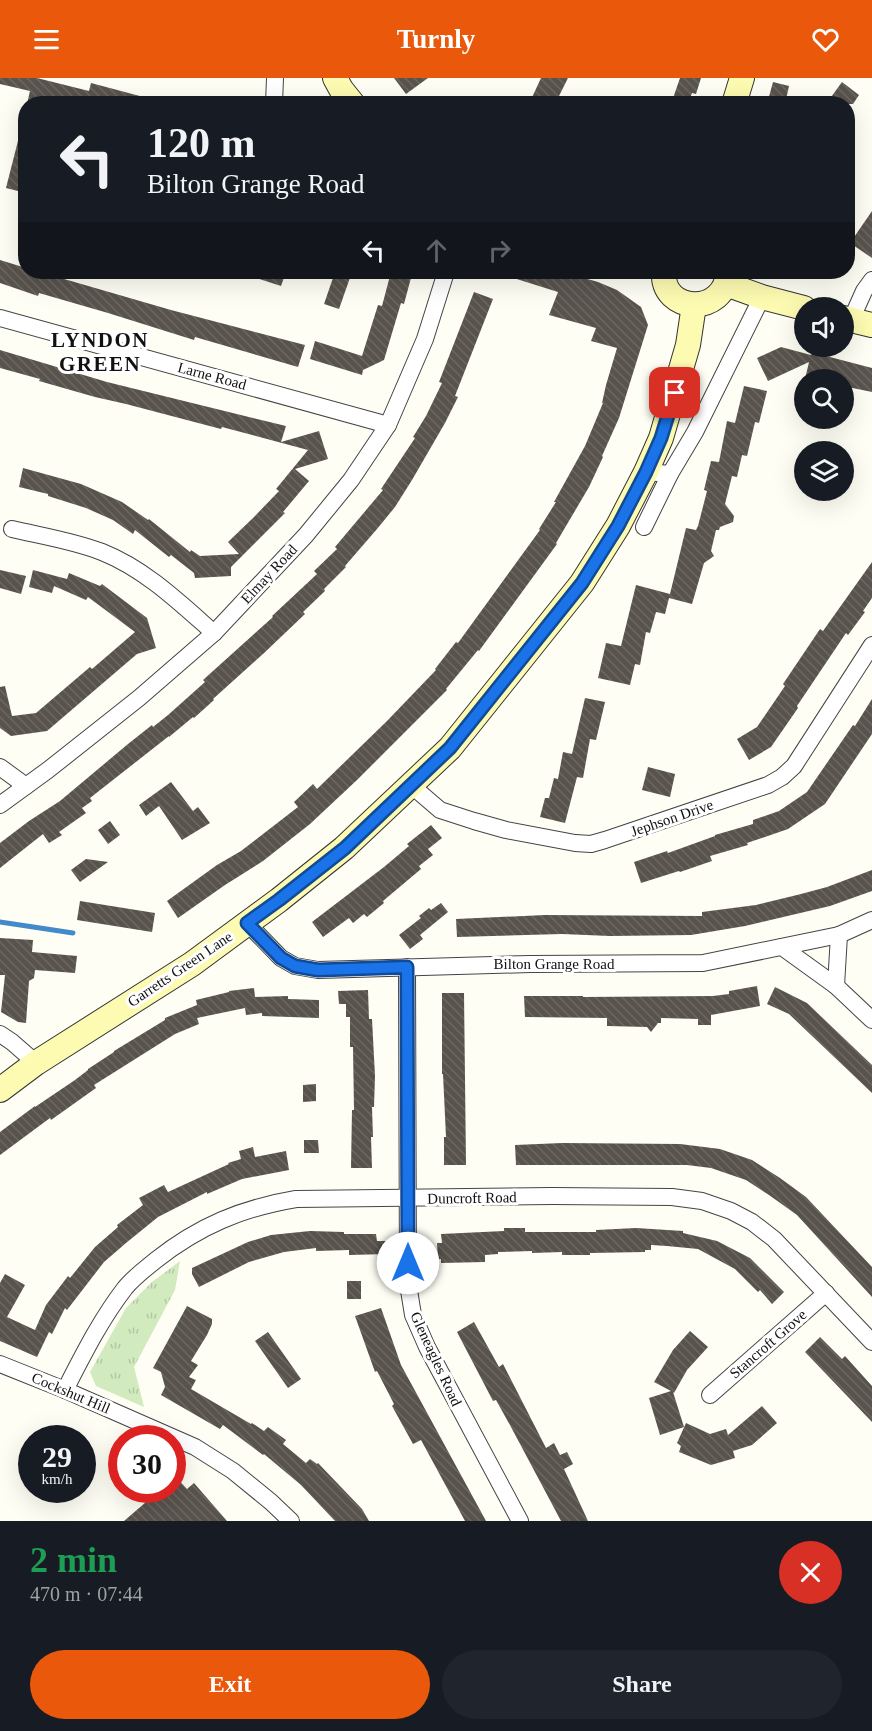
<!DOCTYPE html>
<html lang="en">
<head>
<meta charset="utf-8">
<style>
  body { margin:0; font-family:"Times New Roman",serif; background:#20242c; color:#f1f3f6; height:100vh; display:flex; flex-direction:column; font-size:22px; white-space:nowrap }
  * { box-sizing:border-box; margin:0 }
  p { font-size:20px; color:#9ea1a6 }
  .icon { flex:none; width:33px; height:33px; fill:none; stroke:currentColor; stroke-width:2; stroke-linecap:round; stroke-linejoin:round }
  .map { position:relative; height:1443px; overflow:hidden }
  .panel { display:flex; flex-direction:column; background:#171b24; flex:1 }
  .panel>* { flex:none }
  .banner { position:absolute; left:18px; top:18px; width:837px; height:183px; border-radius:24px; box-shadow:0 6px 24px #0002; background:#171b24; color:#f1f3f6; overflow:hidden }
  .fabs { position:absolute; left:794px; top:219px; display:grid; gap:12px }
  .fabs a { display:grid; place-items:center; width:60px; height:60px; border-radius:50%; background:#171b24; box-shadow:0 6px 24px #0002; font-size:30px }
  .speed { position:absolute; left:18px; top:1347px; display:flex; gap:12px; font-size:30px; font-weight:700; text-align:center }
  .speed>* { display:grid; place-content:center; width:78px; height:78px; border-radius:50%; background:#171b24; box-shadow:0 6px 24px #0002; line-height:1 }
  .speed small { font-size:15px; font-weight:400 }
  .speed .limit { border:9px solid #d22; background:#fff; color:#111 }
  .pin { position:absolute; display:grid; place-items:center; width:51px; height:51px; color:#fff; margin:-26px; border-radius:12px; box-shadow:0 3px 9px #0006 }
  .me { position:absolute; width:66px; margin:-33px; rotate:0deg; stroke-linejoin:round; filter:drop-shadow(0 0 4px #0008) }
  .turn { display:flex; align-items:center; gap:21px; height:126px; padding:0 30px; font-size:27px }
  .turn .icon { width:78px; height:78px; stroke-width:2.5 }
  .turn b { display:block; font-size:42px; line-height:51px }
  .lanes { display:flex; align-items:center; height:57px; padding:0 30px; background:#0003; justify-content:center; gap:30px; direction:ltr }
  .lanes .off { opacity:.35 }
  .round { display:grid; place-items:center; flex:none; width:63px; height:63px; border-radius:32px; background:#20242c }
  .overview { display:flex; align-items:center; justify-content:space-between; height:102px; padding:0 30px }
  h1 { font-size:36px; font-weight:700; line-height:45px; color:#1e9e55 }
  .button { display:flex; gap:12px; margin-top:auto; padding:12px 30px }
  .button a { flex:1; height:69px; border-radius:36px; background:#ea580c; color:#fff; font-size:24px; font-weight:700; line-height:69px; text-align:center }
  .button a+a { background:#20242c; color:#f1f3f6 }
  header { display:flex; justify-content:space-between; align-items:center; height:78px; padding:0 30px; background:#ea580c; color:#fff; font-size:27px; font-weight:700 }
  .map>svg:first-child { display:block }
  .grass { fill:url(#grass-tufts) }
  .lines { fill:none; stroke-linecap:round; stroke-linejoin:round }
  .stream { stroke:#428acb; stroke-width:5 }
  .building { fill:url(#building-back-hatch) }
  .street-casing { stroke:#444; stroke-width:18 }
  .secondary-casing { stroke:#333; stroke-width:26 }
  .street { stroke:#fff; stroke-width:16 }
  .secondary { stroke:#fdfbb1; stroke-width:24 }
  .route-casing { stroke:#114b97; stroke-width:15 }
  .route { stroke:#1a73e8; stroke-width:10 }
  .labels { text-anchor:middle; stroke-width:6; stroke-linejoin:round; paint-order:stroke }
  .street-label { font-size:15px; fill:#111; stroke:#fff }
  .district-label { font-size:21px; font-weight:bold; letter-spacing:1.5px; fill:#111; stroke:#fff }
</style>
</head>
<body>
<header><svg class="icon" aria-label="menu" viewBox="0 0 24 24"><path d="M4 6h16M4 12h16M4 18h16"/></svg>Turnly<svg class="icon" aria-label="heart" viewBox="0 0 24 24"><path d="M12 20l-8-8c-3-5 5-10 8-4 3-6 11-1 8 4z"/></svg></header>
<div class="map">
<svg width="872" height="1443" viewBox="0 0 872 1443">
  <defs>
    <pattern id="grass-tufts" width="24" height="20" patternUnits="userSpaceOnUse" patternTransform="scale(1.5)"><rect width="24" height="20" fill="#d1eabe"/><path d="M3 7l-1-3M5 7V3M7 7l1-3M15 17l-1-3M17 17v-4M19 17l1-3" fill="none" stroke="#b2c8a2"/></pattern>
    <pattern id="building-back-hatch" width="6" height="6" patternUnits="userSpaceOnUse" patternTransform="scale(1.5)"><rect width="6" height="6" fill="#59534d"/><path d="M-1 5l2 2M0 0l6 6M5-1l2 2" fill="none" stroke="#6c6762"/></pattern>
  </defs>
  <rect width="100%" height="100%" fill="#fffef5"/>
  <polygon class="grass" points="180,1183 175,1212 134,1289 144,1329 96,1308 90,1294 126,1230 152,1204"/>
  <g class="lines">
    <polyline class="stream" points="0,844 73,855"/>
  </g>
  <g class="building">
    <polygon points="0,0 37,0 89,13 91,5 151,21 151,26 81,26 54,19 53,26 27,26 30,13 0,6"/>
    <polygon points="394,0 428,0 406,16"/>
    <polygon points="541,0 568,0 555,26 529,26"/>
    <polygon points="680,0 701,0 696,16 692,15 688,26 671,26"/>
    <polygon points="773,4 789,8 785,26 767,26"/>
    <polygon points="842,4 859,17 853,26 826,26"/>
    <polygon points="21,51 26,51 26,115 6,110"/>
    <polygon points="872,133 872,180 850,165"/>
    <polygon points="0,182 26,190 26,194 40,194 171,232 305,267 298,289 195,259 194,262 108,235 39,215 38,218 0,205"/>
    <polygon points="244,194 286,194 281,208 244,196"/>
    <polygon points="335,194 352,194 339,231 324,226"/>
    <polygon points="391,194 405,194 412,196 404,226 401,225 384,282 363,292 362,297 310,281 315,263 362,278 378,227 382,228"/>
    <polygon points="504,194 563,194 598,204 617,212 641,229 648,247 619,340 602,378 603,379 589,409 556,465 557,466 479,573 478,572 446,611 447,612 357,702 310,746 263,783 225,807 178,840 167,823 217,787 241,773 298,729 294,724 313,706 317,711 387,643 436,592 435,591 456,564 458,565 540,452 539,451 556,424 554,424 585,368 603,325 602,325 606,307 617,270 591,263 596,250 549,237 558,214 504,197"/>
    <polygon points="474,214 493,221 455,318 458,319 445,345 412,402 395,429 377,451 345,488 346,489 324,511 325,513 303,534 305,536 263,576 213,621 214,622 194,640 193,639 169,659 169,658 90,720 92,723 82,730 86,735 59,754 62,757 49,765 43,756 0,790 0,765 29,743 60,723 128,666 152,647 153,649 168,637 205,604 203,602 273,539 272,538 317,496 314,493 337,471 335,469 383,412 381,411 415,360 413,359 426,338 442,305 439,304"/>
    <polygon points="781,269 811,277 812,275 826,278 872,290 872,314 843,308 843,302 823,302 806,297 809,284 768,303 757,280"/>
    <polygon points="0,272 107,304 286,348 281,364 319,353 328,381 295,391 309,403 283,434 285,435 231,489 231,498 195,500 194,495 171,477 169,479 135,452 133,456 113,442 86,430 48,418 48,416 19,409 23,390 81,406 122,424 148,442 149,441 190,474 191,472 200,478 239,476 228,464 253,440 279,413 276,411 308,372 222,349 221,351 126,326 95,319 39,303 40,301 0,290"/>
    <polygon points="744,308 767,313 759,345 755,344 747,378 742,377 737,399 732,398 725,426 734,438 733,444 720,449 719,452 716,452 711,473 714,478 704,485 692,526 669,520 665,536 656,534 650,555 646,554 640,587 635,586 630,607 598,600 606,565 621,568 636,507 670,516 686,450 696,452 698,448 707,413 704,412 711,383 719,384 727,343 735,345"/>
    <polygon points="872,484 872,520 863,533 865,534 848,557 846,555 797,628 798,630 771,669 749,682 737,661 757,649 785,608 783,606 820,551 823,553"/>
    <polygon points="0,492 26,498 21,516 0,510"/>
    <polygon points="33,492 67,501 69,495 100,508 102,506 147,540 156,570 137,576 47,653 11,658 0,650 0,609 5,608 12,638 36,635 90,589 92,591 135,554 88,519 86,522 54,508 52,515 29,509"/>
    <polygon points="585,620 605,624 596,662 590,661 583,700 577,699 565,745 540,739 545,720 549,720 554,700 558,701 563,674 572,676"/>
    <polygon points="872,621 872,656 825,726 788,751 747,765 748,767 710,778 712,783 680,794 679,793 641,805 634,784 667,773 668,775 715,758 715,757 753,746 753,742 779,733 807,714 853,647 855,648"/>
    <polygon points="648,689 675,696 670,719 642,712"/>
    <polygon points="171,704 193,733 198,729 210,745 182,762 159,728 146,738 139,727"/>
    <polygon points="110,743 120,757 108,766 98,752"/>
    <polygon points="431,747 442,760 428,771 433,777 419,788 421,791 383,823 384,825 367,839 364,836 353,845 349,840 323,859 312,844 384,789 409,768 407,766"/>
    <polygon points="86,781 108,784 80,804 71,792"/>
    <polygon points="872,792 872,813 830,828 745,848 691,857 610,858 562,856 457,859 456,841 545,837 702,838 702,834 756,827 801,816 827,809"/>
    <polygon points="80,823 155,835 152,854 77,842"/>
    <polygon points="441,825 448,834 420,857 423,861 410,871 399,857 421,840 419,838 429,830 431,832"/>
    <polygon points="0,860 33,862 32,874 77,878 75,895 35,892 34,900 29,903 26,945 18,944 1,934 5,897 0,897"/>
    <polygon points="757,908 760,928 711,937 711,947 698,947 698,941 661,940 661,945 658,945 651,954 647,949 607,948 607,940 525,939 524,918 583,918 583,919 713,918 729,916 729,913"/>
    <polygon points="775,909 807,925 872,987 872,1015 789,936 767,926"/>
    <polygon points="254,910 255,919 288,918 288,921 319,922 319,940 262,938 262,935 246,937 245,930 197,940 199,946 175,956 94,1007 96,1010 51,1042 50,1040 0,1077 0,1054 35,1028 35,1029 75,1002 88,992 88,991 114,974 114,973 165,942 165,940 197,927 196,922 229,914 229,913"/>
    <polygon points="368,912 369,941 372,941 375,998 374,1029 372,1029 373,1059 371,1059 372,1090 351,1090 352,1032 354,1032 353,969 350,969 350,939 346,939 346,926 339,926 338,913"/>
    <polygon points="442,915 464,915 466,1087 444,1087 444,1059 446,1059 443,996 442,996"/>
    <polygon points="316,1006 316,1023 303,1024 303,1007"/>
    <polygon points="304,1062 318,1062 319,1075 304,1075"/>
    <polygon points="562,1065 680,1066 720,1071 752,1082 780,1100 806,1119 872,1189 872,1219 797,1137 769,1117 746,1102 711,1090 687,1087 516,1087 515,1067"/>
    <polygon points="253,1069 255,1079 286,1073 289,1092 242,1101 207,1116 207,1114 158,1139 126,1165 104,1184 67,1232 65,1230 52,1256 49,1254 37,1279 0,1263 0,1205 5,1196 25,1207 7,1239 35,1252 46,1227 68,1198 70,1200 95,1169 118,1149 117,1147 143,1127 139,1120 164,1107 168,1114 229,1086 228,1085 241,1081 239,1073"/>
    <polygon points="504,1150 525,1150 525,1154 596,1154 596,1152 636,1150 683,1153 683,1155 717,1163 750,1180 784,1214 772,1226 760,1212 758,1214 735,1191 698,1171 667,1168 651,1167 651,1172 645,1172 645,1174 590,1175 590,1177 562,1177 562,1174 532,1175 532,1173 498,1174 498,1176 485,1177 485,1184 441,1185 441,1181 438,1181 437,1165 442,1165 441,1156 504,1153"/>
    <polygon points="310,1153 344,1154 344,1156 376,1156 377,1163 388,1163 388,1176 349,1177 349,1172 316,1173 316,1170 284,1174 249,1184 199,1209 192,1196 192,1190 248,1164 271,1157"/>
    <rect x="347" y="1203" width="14" height="18"/>
    <polygon points="187,1228 212,1241 212,1246 207,1257 191,1283 198,1287 189,1299 196,1302 191,1311 251,1346 252,1345 264,1353 268,1349 286,1362 283,1366 306,1385 310,1381 317,1386 318,1385 362,1431 369,1443 335,1443 301,1407 264,1376 263,1377 223,1347 220,1351 161,1317 165,1309 161,1294 153,1290"/>
    <polygon points="381,1230 401,1287 486,1443 465,1443 421,1362 413,1366 392,1328 394,1326 377,1293 375,1294 355,1238"/>
    <polygon points="474,1244 499,1289 503,1286 546,1370 554,1365 560,1377 567,1374 573,1386 564,1391 588,1443 561,1443 511,1349 496,1322 493,1323 457,1254"/>
    <polygon points="690,1253 708,1269 687,1292 674,1315 673,1314 684,1349 660,1357 649,1320 671,1313 654,1304 673,1272"/>
    <polygon points="268,1254 301,1301 288,1310 255,1263"/>
    <polygon points="820,1259 842,1281 845,1278 872,1308 872,1344 805,1274"/>
    <polygon points="762,1328 777,1345 752,1367 733,1373 735,1380 711,1387 679,1374 681,1368 677,1365 686,1345 710,1356 726,1351 728,1357"/>
    <polygon points="172,1395 187,1411 194,1405 227,1443 124,1443 160,1412 172,1412"/>
  </g>
  <g class="lines">
    <defs>
      <g id="street">
        <polyline points="274,26 275,0"/>
        <polyline points="0,240 388,347"/>
        <polyline points="851,242 864,213 872,202"/>
        <polyline points="646,394 670,396 695,354 762,219"/>
        <polyline points="644,449 670,396"/>
        <path d="M12 451C42 458 74 463 102 474 145 491 180 525 214 555"/>
        <polyline points="0,689 26,708"/>
        <polyline points="412,708 440,732 474,743 506,752 575,765 591,766 605,762 768,707 782,699 794,688 872,567"/>
        <polyline points="0,727 48,692 139,620 214,555 306,457 351,402 388,347 425,261 446,194"/>
        <polyline points="247,845 281,880 295,888 318,892 530,886 703,885 839,857 872,842"/>
        <polyline points="782,869 836,908 872,942"/>
        <polyline points="407,889 408,1206 413,1237 427,1269 520,1443"/>
        <polyline points="836,908 839,857"/>
        <polyline points="0,956 12,964 36,985"/>
        <polyline points="0,1286 65,1312 195,1369 233,1393 271,1424 291,1443"/>
        <path d="M65 1312C83 1277 101 1241 125 1210 134 1199 145 1191 156 1182 199 1148 242 1130 296 1121L552 1118 672 1119 702 1123 731 1133 752 1144 774 1161 872 1264"/>
        <polyline points="710,1317 826,1215"/>
      </g>
      <g id="secondary">
        <polyline points="335,0 341,11 353,26"/>
        <polyline points="734,26 742,0"/>
        <path d="M664 194C661 235 725 239 728 194"/>
        <polyline points="726,206 762,219 804,230"/>
        <polyline points="843,240 872,247"/>
        <polyline points="0,1012 36,985 192,886 279,822 344,770 450,670 582,505 618,448 646,394 661,360 688,267 694,227"/>
      </g>
    </defs>
    <use href="#street" class="street-casing"/>
    <use href="#secondary" class="secondary-casing"/>
    <use href="#street" class="street"/>
    <use href="#secondary" class="secondary"/>
  </g>
  <g class="lines">
    <defs>
      <polyline id="route" points="408,1185 407,889 318,892 295,888 281,880 247,845 279,822 345,770 450,670 582,505 618,448 646,394 661,360 675,315"/>
    </defs>
    <use href="#route" class="route-casing"/>
    <use href="#route" class="route"/>
  </g>
  <g class="labels">
    <g class="street-label">
      <text transform="translate(212 298) rotate(15)" y="5">Larne Road</text>
      <text transform="translate(269 496) rotate(-47)" y="5">Elmay Road</text>
      <text transform="translate(672 740) rotate(-19)" y="5">Jephson Drive</text>
      <text x="554" y="891">Bilton Grange Road</text>
      <text transform="translate(180 891) rotate(-34)" y="5">Garretts Green Lane</text>
      <text transform="translate(472 1120) rotate(-1)" y="5">Duncroft Road</text>
      <text transform="translate(768 1266) rotate(-41)" y="5">Stancroft Grove</text>
      <text transform="translate(436 1281) rotate(65)" y="5">Gleneagles Road</text>
      <text transform="translate(71 1315) rotate(23)" y="5">Cockshut Hill</text>
    </g>
    <g class="district-label">
      <text x="100" y="269">LYNDON<tspan x="100" dy="24">GREEN</tspan></text>
    </g>
  </g>
</svg>
<div class="fabs">
<a><svg class="icon" aria-label="sound" viewBox="0 0 24 24"><path d="M4 9h4l5-4v14l-5-4H4zM17 9q2 3 0 6"/></svg></a>
<a><svg class="icon" aria-label="search" viewBox="0 0 24 24"><circle cx="10" cy="10" r="6"/><path d="M15 15l6 6"/></svg></a>
<a><svg class="icon" aria-label="layers" viewBox="0 0 24 24"><path d="M12 4l9 5-9 5-9-5zM3 14l9 5 9-5"/></svg></a>
</div>
<div class="speed"><div>29<small>km/h</small></div><div class="limit">30</div></div>
<div class="pin" style="left:675px;top:315px;background:#d93025"><svg class="icon" aria-label="arrive" viewBox="0 0 24 24"><path d="M6 21V4h12l-3 4 3 4H6"/></svg></div>
<svg class="me" style="left:408px;top:1185px" viewBox="-20 -20 40 40"><circle r="19" fill="#fff"/><path d="M0-13L10 11 0 6-10 11z" fill="#1a73e8"/></svg>
<div class="banner">
<div class="turn"><svg class="icon" aria-label="left" viewBox="0 0 24 24"><path d="M17 20v-9H6M10 6l-5 5 5 5"/></svg><div><b>120 m</b>Bilton Grange Road</div></div>
<div class="lanes"><svg class="icon" aria-label="left" viewBox="0 0 24 24"><path d="M17 20v-9H6M10 6l-5 5 5 5"/></svg><svg class="icon off" aria-label="ahead" viewBox="0 0 24 24"><path d="M12 20V5M6 11l6-6 6 6"/></svg><svg class="icon off" aria-label="right" viewBox="0 0 24 24"><path d="M7 20v-9h11M14 6l5 5-5 5"/></svg></div>
</div>
</div>
<section class="panel">
<div class="overview"><div><h1>2 min</h1><p>470 m · 07:44</p></div><a class="round" style="background:#d93025;color:#fff"><svg class="icon" aria-label="close" viewBox="0 0 24 24"><path d="M6 6l12 12M18 6L6 18"/></svg></a></div>
<div class="button"><a>Exit</a><a>Share</a></div>
</section>
</body>
</html>
